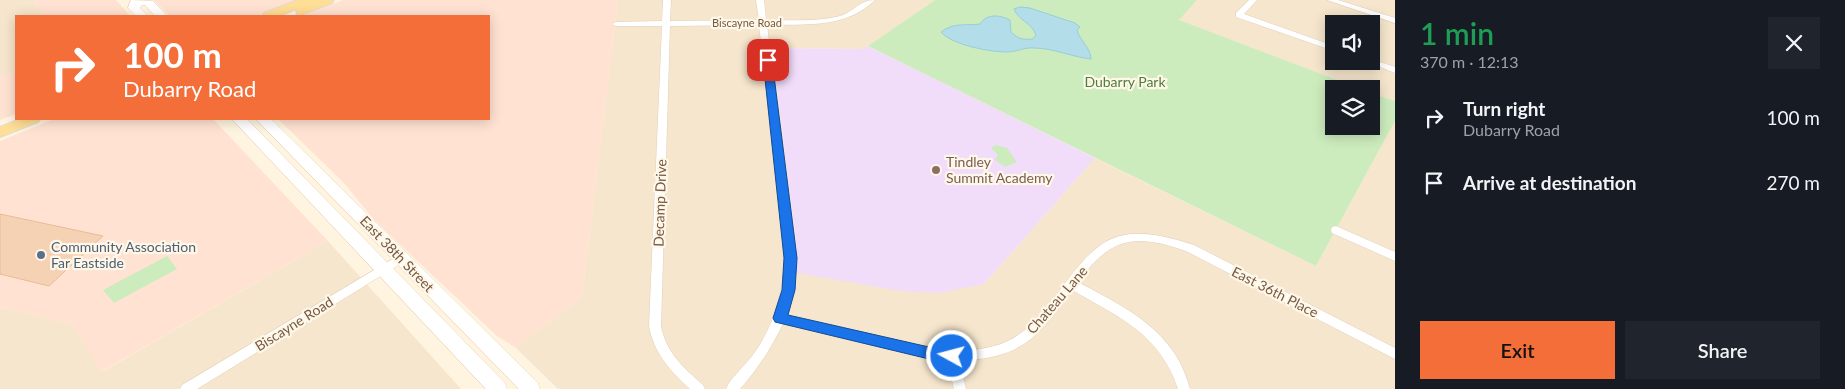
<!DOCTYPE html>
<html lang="en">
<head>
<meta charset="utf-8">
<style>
  body { margin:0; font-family:Lato,sans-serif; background:#20242c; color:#f1f3f6; height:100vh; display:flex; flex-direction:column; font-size:19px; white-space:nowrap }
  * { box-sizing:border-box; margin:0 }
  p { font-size:16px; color:#9ea1a6 }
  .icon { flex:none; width:28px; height:28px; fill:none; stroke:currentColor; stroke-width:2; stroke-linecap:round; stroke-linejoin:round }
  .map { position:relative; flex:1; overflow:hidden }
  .side { display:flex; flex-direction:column; background:#171b24; width:450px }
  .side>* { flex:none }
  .top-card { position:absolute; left:15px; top:15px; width:475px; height:105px; border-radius:0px; box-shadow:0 2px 12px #0003; background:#f36e39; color:#fff; overflow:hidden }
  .tools { position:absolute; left:1325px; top:15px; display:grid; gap:10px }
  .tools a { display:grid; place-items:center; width:55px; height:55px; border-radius:0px; background:#171b24; box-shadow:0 2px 12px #0003; font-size:25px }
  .pin { position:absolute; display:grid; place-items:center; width:42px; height:42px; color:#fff; margin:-21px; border-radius:10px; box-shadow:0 2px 8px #0006 }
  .me { position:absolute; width:55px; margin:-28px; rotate:277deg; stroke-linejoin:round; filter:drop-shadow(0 0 4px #0008) }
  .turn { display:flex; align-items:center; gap:18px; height:105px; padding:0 25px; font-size:22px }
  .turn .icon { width:65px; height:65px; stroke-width:2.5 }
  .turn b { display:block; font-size:35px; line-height:42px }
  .round { display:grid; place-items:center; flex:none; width:52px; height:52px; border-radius:0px; background:#20242c }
  .headline { display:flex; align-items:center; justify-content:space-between; height:85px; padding:0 25px }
  h1 { font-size:30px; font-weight:600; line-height:38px; color:#1e9e55 }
  .button { display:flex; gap:10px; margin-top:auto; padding:10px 25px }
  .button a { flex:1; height:58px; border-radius:0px; background:#f36e39; color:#111; font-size:20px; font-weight:600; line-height:58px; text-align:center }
  .button a+a { background:#20242c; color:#f1f3f6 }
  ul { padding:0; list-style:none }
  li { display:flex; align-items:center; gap:15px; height:65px; padding:0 25px }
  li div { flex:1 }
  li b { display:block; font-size:19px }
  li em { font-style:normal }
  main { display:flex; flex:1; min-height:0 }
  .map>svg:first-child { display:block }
  .residential { fill:#f6e6cd; fill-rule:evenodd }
  .commercial { fill:#ffe2d2 }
  .education { fill:#f1dcfa }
  .green { fill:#cdecbd }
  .water { fill:#b3dee9; stroke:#98cddb }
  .building { fill:#f6d2b5; stroke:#eaba94 }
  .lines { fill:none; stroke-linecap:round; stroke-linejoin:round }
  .minor-casing { stroke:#e3d0bb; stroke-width:1 }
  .secondary-casing { stroke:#ead3ba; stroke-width:1 }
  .primary-casing { stroke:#e1dad6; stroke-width:2 }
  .minor { fill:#fff; fill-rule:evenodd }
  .secondary { fill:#fff; fill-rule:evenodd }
  .primary { fill:#ffde95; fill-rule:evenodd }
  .route { fill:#1a73e8; stroke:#114b97 }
  .education-dot { fill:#8d6e63; stroke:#fff7e7; stroke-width:2 }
  .service-dot { fill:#5c6f8a; stroke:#fff7e7; stroke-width:2 }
  .labels { text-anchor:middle; stroke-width:4.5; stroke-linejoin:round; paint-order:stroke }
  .far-street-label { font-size:11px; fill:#765945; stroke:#fff7e7 }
  .park-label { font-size:14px; fill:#4c7e3c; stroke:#fff7e7 }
  .education-label { font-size:14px; fill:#785e54; stroke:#fff7e7; text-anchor:start }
  .street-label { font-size:14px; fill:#765945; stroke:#fff7e7 }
  .service-label { font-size:14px; fill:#4e5e75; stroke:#fff7e7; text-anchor:start }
</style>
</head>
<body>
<main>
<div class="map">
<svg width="1395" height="389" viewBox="0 0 1395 389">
  <rect width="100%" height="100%" fill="#fef4df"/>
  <g class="residential">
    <polygon points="0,0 36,0 34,2 43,16 16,16 16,71 0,77"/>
    <polygon points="618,0 935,0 864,49 772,48 797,250 797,273 984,284 1095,158 1316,266 1395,121 1395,389 558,389 516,348 582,297"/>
    <path d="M1197 0H1395V101L1371 93V89H1361L1178 20ZM1334 24H1371V61H1334Z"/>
    <polygon points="328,241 461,389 0,389 0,307 73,325 102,372"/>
  </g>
  <g class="commercial">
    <polygon points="36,0 116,0 130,16 43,16 34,2"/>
    <polygon points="153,0 300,0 257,16 170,16"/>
    <polygon points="343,0 618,0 582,297 516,348 497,336 374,220 344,183 278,119 489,119 489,16 303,16"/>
    <polygon points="16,71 16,114 0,120 0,77"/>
    <polygon points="54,119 213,119 328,241 101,372 73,325 0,307 0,141"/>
  </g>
  <polygon class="education" points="868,46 1095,158 984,284 940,293 901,291 797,273 797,250 772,48 863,49"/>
  <g class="green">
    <polygon points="935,0 1197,0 1179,20 1361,89 1334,89 1334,126 1371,126 1371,93 1395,101 1395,121 1316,266 868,46"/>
    <polygon points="996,145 1007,148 1017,162 1005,167 995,160 998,155 992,149 992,147"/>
    <polygon points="167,256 177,269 114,303 103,290"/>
  </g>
  <path class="water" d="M1020 7 1030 8 1075 23 1080 27 1077 30C1080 41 1091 48 1091 59 1072 57 1053 48 1034 48 1025 47 1016 52 1007 52 990 52 952 45 941 32 954 22 966 26 980 24 987 13 1000 15 1010 20L1011 32C1018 39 1023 40 1033 39L1036 35C1032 23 1018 20 1014 9Z"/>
  <polygon class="building" points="0,214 103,236 49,286 0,274"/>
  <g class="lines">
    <defs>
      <g id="minor">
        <path d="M663 0H671L670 21 759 20 756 0H764L766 20C791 20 816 22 840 16 854 12 859 0 875 0 845 29 805 24 767 25L795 248 794 287 786 315C816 321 845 328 875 335 912 344 956 357 994 346 1017 340 1034 324 1048 306 1096 242 1109 217 1194 245L1395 348V359L1186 251C1134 233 1111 237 1078 282 1111 300 1150 318 1172 350 1181 362 1186 375 1190 389H1178C1160 334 1119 317 1072 290 1040 336 1020 360 959 360L966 389H954L947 359 910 354 783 324C771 348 758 369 740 389H726C731 377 744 367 752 356 776 324 785 287 785 248L759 25 670 26 661 326C666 353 684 368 703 385L705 389H690C670 371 654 353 649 326L662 26H616L612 24 616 22 662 21Z"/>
        <polygon points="1249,0 1257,0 1244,14 1334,46 1334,51 1236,17 1236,13"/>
        <polygon points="1327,0 1338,0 1395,18 1395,23"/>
        <polygon points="1371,59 1395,67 1395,73 1366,61 1371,61"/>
        <polygon points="1336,226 1395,252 1395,261 1332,233 1331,230 1332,227"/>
        <polygon points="401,254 405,255 406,258 405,261 197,389 180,389 182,385"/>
      </g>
      <g id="secondary">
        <polygon points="131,0 153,1 167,16 155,16 145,5 142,5 140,8 148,16 136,16 128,8"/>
        <polygon points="232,119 247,119 505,383 507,389 486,389"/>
        <polygon points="256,119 271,119 538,383 540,389 519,389"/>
      </g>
      <g id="primary">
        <polygon points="298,0 334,0 332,3 301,15 297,14 296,9 279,16 262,16 264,13"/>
        <polygon points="20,119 40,119 38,122 0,137 0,127"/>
      </g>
    </defs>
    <use href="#minor" class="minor-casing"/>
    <use href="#secondary" class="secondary-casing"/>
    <use href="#primary" class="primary-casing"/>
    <use href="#minor" class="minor"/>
    <use href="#secondary" class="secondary"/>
    <use href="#primary" class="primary"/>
  </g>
  <polygon class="route" points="768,57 772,60 797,258 795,290 788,315 929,347 957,351 959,356 957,360 952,361 929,359 775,322 773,318 782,290 784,258 763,60"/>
  <circle class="education-dot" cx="936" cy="170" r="5"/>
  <circle class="service-dot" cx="41" cy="255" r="5"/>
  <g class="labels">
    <g class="far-street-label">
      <text x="747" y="27">Biscayne Road</text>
    </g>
    <g class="park-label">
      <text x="1125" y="87">Dubarry Park</text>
    </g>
    <g class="education-label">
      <text x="946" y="167">Tindley<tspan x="946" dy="16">Summit Academy</tspan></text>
    </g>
    <g class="street-label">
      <text transform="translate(660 203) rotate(-88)" y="5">Decamp Drive</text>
      <text transform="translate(397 254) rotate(46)" y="5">East 38th Street</text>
      <text transform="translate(1275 292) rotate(27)" y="5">East 36th Place</text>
      <text transform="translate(1057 300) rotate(-49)" y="5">Chateau Lane</text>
      <text transform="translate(294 324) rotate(-32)" y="5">Biscayne Road</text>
    </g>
    <g class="service-label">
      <text x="51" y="252">Community Association<tspan x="51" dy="16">Far Eastside</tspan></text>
    </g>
  </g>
</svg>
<div class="tools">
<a><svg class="icon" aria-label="sound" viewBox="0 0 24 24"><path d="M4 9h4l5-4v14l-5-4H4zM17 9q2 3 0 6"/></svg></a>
<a><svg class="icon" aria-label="layers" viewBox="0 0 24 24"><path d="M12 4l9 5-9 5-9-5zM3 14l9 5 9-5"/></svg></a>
</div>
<div class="pin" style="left:768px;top:60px;background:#d93025"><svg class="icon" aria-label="arrive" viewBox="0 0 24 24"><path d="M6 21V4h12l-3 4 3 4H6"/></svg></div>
<svg class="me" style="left:952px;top:356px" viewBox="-20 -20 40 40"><circle r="17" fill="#1a73e8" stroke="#fff" stroke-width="3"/><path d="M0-11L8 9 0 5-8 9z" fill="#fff"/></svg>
<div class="top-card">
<div class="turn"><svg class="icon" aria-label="right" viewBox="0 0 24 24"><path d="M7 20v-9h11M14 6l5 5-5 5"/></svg><div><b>100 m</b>Dubarry Road</div></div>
</div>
</div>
<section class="side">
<div class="headline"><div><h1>1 min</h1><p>370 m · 12:13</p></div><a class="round"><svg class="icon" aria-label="close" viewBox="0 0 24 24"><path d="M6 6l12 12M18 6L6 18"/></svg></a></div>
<ul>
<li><svg class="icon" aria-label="right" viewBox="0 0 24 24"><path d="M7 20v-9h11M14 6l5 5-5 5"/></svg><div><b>Turn right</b><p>Dubarry Road</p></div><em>100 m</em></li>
<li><svg class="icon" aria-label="arrive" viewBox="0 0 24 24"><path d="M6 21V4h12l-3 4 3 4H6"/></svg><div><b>Arrive at destination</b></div><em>270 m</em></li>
</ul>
<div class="button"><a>Exit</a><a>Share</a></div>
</section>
</main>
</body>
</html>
